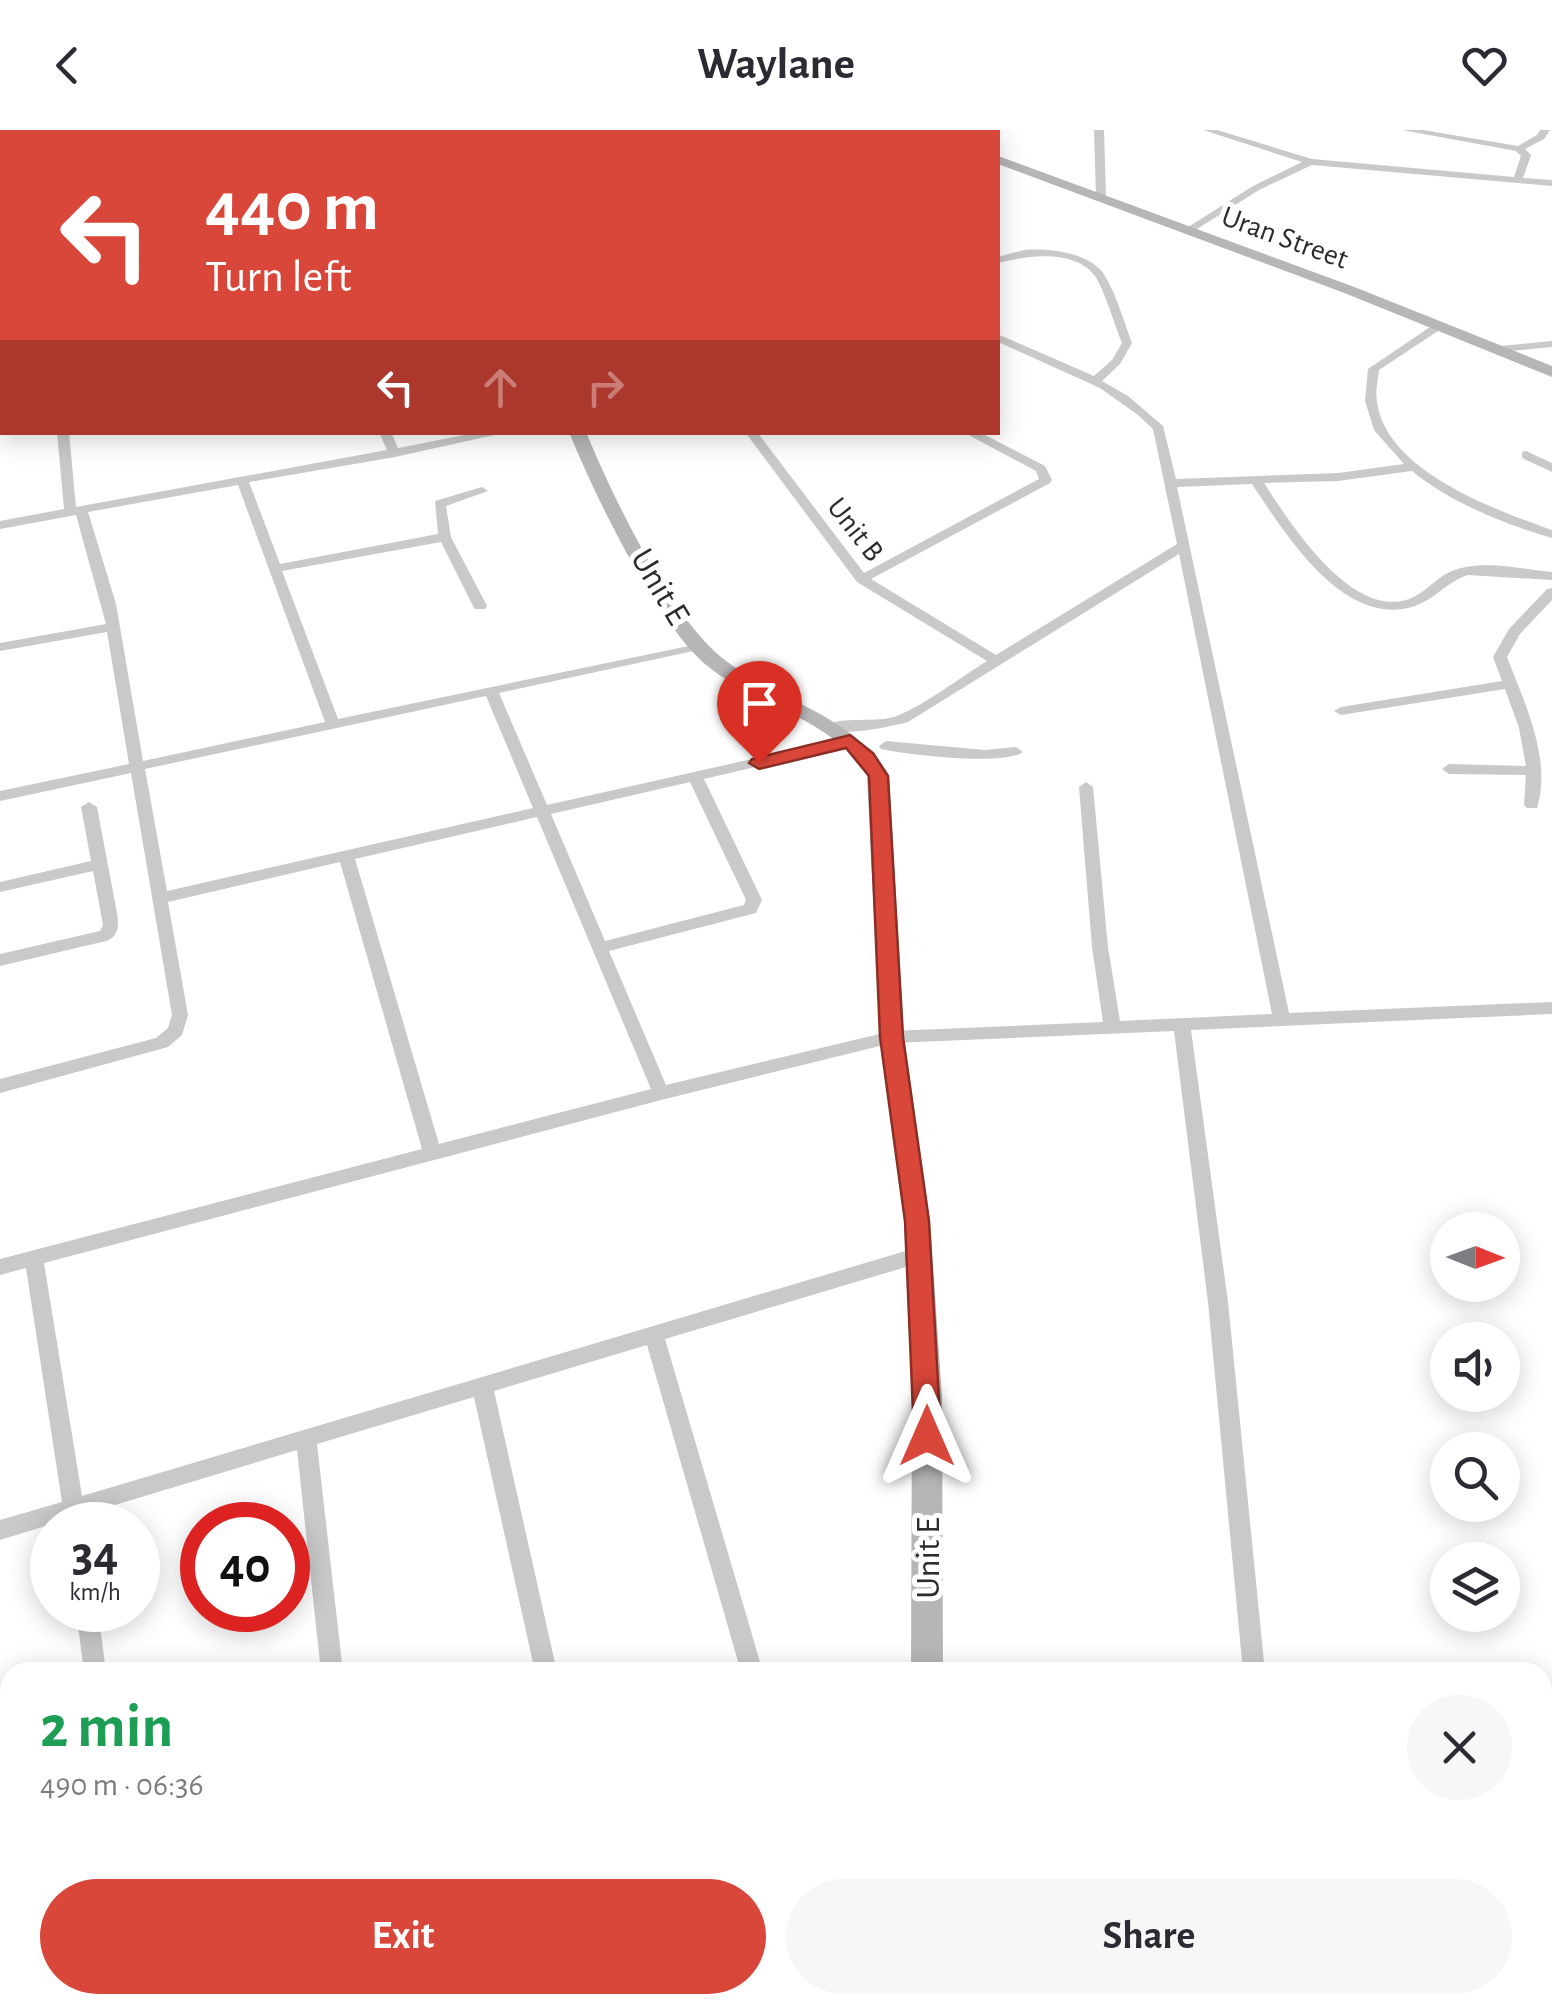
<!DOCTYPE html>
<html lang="en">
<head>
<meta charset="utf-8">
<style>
  body { margin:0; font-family:"Alegreya Sans",sans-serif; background:#f7f7f7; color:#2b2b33; height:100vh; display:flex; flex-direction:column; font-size:38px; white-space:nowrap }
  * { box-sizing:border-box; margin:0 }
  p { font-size:32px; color:#7c7c81 }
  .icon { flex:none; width:55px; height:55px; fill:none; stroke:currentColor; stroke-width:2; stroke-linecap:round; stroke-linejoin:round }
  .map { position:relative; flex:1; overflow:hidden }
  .drawer { position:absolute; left:0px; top:1532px; width:1552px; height:352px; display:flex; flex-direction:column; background:#fff; border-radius:30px 30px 0 0; box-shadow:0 5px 25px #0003 }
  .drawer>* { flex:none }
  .top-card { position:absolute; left:0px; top:0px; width:1000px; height:305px; box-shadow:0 5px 25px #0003; background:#d84739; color:#fff; overflow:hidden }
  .needle { width:65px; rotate:91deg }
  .buttons { position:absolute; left:1430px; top:1082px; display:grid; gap:20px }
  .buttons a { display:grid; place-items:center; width:90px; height:90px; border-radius:50%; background:#fff; box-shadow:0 5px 25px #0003; font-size:50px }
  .speed { position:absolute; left:30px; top:1372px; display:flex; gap:20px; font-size:50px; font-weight:700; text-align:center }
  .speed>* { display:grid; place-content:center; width:130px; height:130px; border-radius:50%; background:#fff; box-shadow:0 5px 25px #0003; line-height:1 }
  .speed small { font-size:25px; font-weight:400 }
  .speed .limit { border:15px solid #d22; background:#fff; color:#111 }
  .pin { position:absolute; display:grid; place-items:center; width:85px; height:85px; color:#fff; margin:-102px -42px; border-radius:50% 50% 50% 0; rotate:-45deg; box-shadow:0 0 10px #0007 }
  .pin .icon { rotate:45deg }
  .me { position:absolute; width:110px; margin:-55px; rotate:0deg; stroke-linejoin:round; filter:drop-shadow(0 0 8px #0008) }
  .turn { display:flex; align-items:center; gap:35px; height:210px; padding:0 40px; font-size:45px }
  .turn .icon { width:130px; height:130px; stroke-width:2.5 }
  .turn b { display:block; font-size:70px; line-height:85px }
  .lanes { display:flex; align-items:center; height:95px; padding:0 40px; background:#0003; justify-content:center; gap:50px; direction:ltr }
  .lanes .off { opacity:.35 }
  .round { display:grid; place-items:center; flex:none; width:105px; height:105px; border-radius:52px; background:#f7f7f7 }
  .overview { display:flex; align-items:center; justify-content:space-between; height:170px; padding:0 40px }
  h1 { font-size:60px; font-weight:700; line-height:75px; color:#1e9e55 }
  .button { display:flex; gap:20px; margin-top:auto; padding:20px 40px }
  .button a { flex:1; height:115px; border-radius:60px; background:#d84739; color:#fff; font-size:40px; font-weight:700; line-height:115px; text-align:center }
  .button a+a { background:#f7f7f7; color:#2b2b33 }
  header { display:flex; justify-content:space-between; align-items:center; height:130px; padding:0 40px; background:#fff; font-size:45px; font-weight:700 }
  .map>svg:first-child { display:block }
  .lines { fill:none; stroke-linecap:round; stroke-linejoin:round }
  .street { fill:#c9c9c9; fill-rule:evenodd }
  .secondary { fill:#b6b6b6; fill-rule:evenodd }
  .highway { stroke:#939393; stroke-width:32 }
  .route { fill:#d84739; stroke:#8c2e25; stroke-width:2.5 }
  .labels { text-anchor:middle; stroke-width:10; stroke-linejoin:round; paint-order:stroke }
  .far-street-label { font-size:30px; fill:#2c2c2c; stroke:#fff }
  .street-label { font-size:35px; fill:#2c2c2c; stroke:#fff }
</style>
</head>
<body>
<header><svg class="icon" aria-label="back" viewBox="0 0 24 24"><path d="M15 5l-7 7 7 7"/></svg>Waylane<svg class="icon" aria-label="heart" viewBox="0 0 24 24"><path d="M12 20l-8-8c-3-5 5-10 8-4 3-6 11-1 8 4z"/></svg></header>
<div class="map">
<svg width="1552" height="1883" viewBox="0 0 1552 1883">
  <rect width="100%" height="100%" fill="#fff"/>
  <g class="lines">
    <g class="street">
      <polygon points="501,0 515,0 517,2 505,2"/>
      <polygon points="678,0 692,0 694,2 682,2"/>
      <polygon points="1094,0 1104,0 1106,66 1109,70 1104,73 1096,67"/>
      <polygon points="1203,0 1217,0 1312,29 1514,47 1521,26 1516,21 1402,0 1423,0 1518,16 1537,5 1540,0 1550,0 1544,9 1525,19 1531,25 1523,48 1552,50 1552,56 1312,35 1259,60 1189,104 1185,103 1185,99 1253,56 1302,32"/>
      <path d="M1024 120C1048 118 1091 122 1105 146 1117 166 1124 192 1132 213L1120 234 1102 251 1128 266 1163 296 1176 349 1338 343 1404 334 1374 300 1365 271 1368 239 1436 193H1444V197L1379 240C1378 250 1375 262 1377 271 1385 341 1496 380 1552 400V408C1504 394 1451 373 1412 341L1338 351 1264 353C1290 393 1349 486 1406 470 1424 465 1435 448 1452 441 1482 429 1521 439 1552 442V450L1468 445C1448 451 1435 469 1415 476 1344 500 1284 402 1252 354L1177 357 1289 883 1552 872V884L1191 900 1228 1172 1265 1542H1243L1208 1172 1174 901 892 913 661 970 44 1133 82 1366 919 1117 926 1119 929 1125 926 1131 665 1209 763 1542H741L647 1215 494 1261 557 1542H535L474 1267 317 1314 343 1542H321L297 1320 85 1384 87 1395H65V1390L0 1410V1390L62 1372 26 1138 0 1145V1129L422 1019 340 732 168 772 188 885 182 905 168 917 0 963V949L156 908 168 898 172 885 131 643 0 671V661L129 634 107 502 0 521V513L106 494 76 385 0 399V391L64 379 57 302H69L76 377 387 320 379 302H391L398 318 480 302H508L395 327 249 352 280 434 438 404 435 371 482 357 488 361 446 376 451 407 487 476 485 479H475L473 476 441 412 282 441 338 589 703 513V519L698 520 499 563 547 675 850 607 855 608V614L704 649 762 770 756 783 609 821 666 955 892 901 1103 892 1092 817 1079 657 1086 652 1093 657 1108 817 1120 891 1272 884 1179 424 908 592C887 597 841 608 823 597 842 584 876 595 899 585 926 574 961 547 987 531L857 452 745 302H757L864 443 1039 349 1036 341 963 302H979L1045 336 1052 350 1050 353 871 449 996 525 1177 414 1153 299 1138 285 1100 258 998 212V205L1002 206 1094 246 1112 230 1122 213C1115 196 1104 159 1095 146 1074 118 1025 126 998 133V127ZM238 355 325 592 143 631 116 474 88 382ZM486 566 533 678 167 761 145 639ZM690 652 746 770 744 775 605 811 551 684ZM537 687 651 959 439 1014 355 729Z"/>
      <polygon points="1552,211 1552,217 1501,222 1495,219 1501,216"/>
      <rect x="0" y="262" width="2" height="6"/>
      <polygon points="1526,321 1552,333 1552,342 1522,328 1522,322"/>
      <path d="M1552 458V470L1520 504 1507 527C1525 574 1552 629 1537 678H1527L1524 675 1526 645 1449 644 1442 639 1449 634 1526 636 1519 598 1505 559 1341 585 1334 581 1341 577 1502 551 1493 527 1509 499 1547 459Z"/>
      <path d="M886 611 985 620 1016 617 1023 622C1003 636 908 625 881 619L879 616Z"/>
      <path d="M89 672 97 677 117 783C119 794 119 807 106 811L0 836V824L100 801 103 795 93 741 0 762V752L91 731 81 677Z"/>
      <polygon points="76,1480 98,1480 106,1542 84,1542"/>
      <rect x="109" y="1875" width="26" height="8"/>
      <polygon points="356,1875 382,1875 383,1883 357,1883"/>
      <polygon points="602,1875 628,1875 630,1883 604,1883"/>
      <polygon points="1273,1875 1299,1875 1300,1883 1274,1883"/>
    </g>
    <g class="secondary">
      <polygon points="166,0 179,0 180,2 167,2"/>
      <polygon points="911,0 929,0 930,2 912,2"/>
      <polygon points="998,26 1357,158 1552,236 1552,247 1347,164 998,34"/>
      <path d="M569 302H586C612 365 669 484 721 527 775 571 852 583 889 646L904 907 930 1091 942 1267 943 1542H911L912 1267 904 1091 880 907 867 646C834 588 754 576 705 534 655 490 595 366 569 302Z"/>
      <polygon points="906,1875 942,1875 943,1883 905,1883"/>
    </g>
    <polyline class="highway" points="19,2 38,0"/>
  </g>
  <polygon class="route" points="850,605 873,623 888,646 903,907 929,1091 941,1306 937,1315 927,1318 918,1315 914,1306 905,1091 880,907 869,646 846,618 759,639 749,633 752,629"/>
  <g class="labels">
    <g class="far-street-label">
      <text transform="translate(1285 107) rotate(20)" y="10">Uran Street</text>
      <text transform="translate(856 399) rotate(52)" y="10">Unit B</text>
    </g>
    <g class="street-label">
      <text transform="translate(661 456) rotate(59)" y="12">Unit E</text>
      <text transform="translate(927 1428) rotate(-90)" y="12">Unit E</text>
    </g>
  </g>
</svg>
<div class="buttons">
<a><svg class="needle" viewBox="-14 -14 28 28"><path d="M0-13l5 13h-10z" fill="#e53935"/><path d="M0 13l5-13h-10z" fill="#7c7c81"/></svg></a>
<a><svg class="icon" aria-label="sound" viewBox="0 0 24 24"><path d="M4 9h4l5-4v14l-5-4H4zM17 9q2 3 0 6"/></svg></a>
<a><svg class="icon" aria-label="search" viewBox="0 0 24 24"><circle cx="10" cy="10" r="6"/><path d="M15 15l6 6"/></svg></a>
<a><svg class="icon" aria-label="layers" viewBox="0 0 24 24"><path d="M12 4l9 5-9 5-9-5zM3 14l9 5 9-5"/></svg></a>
</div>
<div class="speed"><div>34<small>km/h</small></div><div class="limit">40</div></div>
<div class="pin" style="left:759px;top:633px;background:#d93025"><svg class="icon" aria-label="arrive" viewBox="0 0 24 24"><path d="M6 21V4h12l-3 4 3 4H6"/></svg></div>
<svg class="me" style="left:927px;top:1306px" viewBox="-20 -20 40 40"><path d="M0-17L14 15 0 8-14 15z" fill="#d84739" stroke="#fff" stroke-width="4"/></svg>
<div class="top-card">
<div class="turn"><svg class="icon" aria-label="left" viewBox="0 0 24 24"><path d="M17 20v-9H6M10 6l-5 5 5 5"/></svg><div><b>440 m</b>Turn left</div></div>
<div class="lanes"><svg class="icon" aria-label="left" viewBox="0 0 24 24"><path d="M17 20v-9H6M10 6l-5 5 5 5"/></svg><svg class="icon off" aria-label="ahead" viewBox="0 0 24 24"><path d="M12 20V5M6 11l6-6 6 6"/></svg><svg class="icon off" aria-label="right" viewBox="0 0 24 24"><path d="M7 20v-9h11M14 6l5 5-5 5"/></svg></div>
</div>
<section class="drawer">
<div class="overview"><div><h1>2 min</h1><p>490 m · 06:36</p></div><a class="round"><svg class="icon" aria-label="close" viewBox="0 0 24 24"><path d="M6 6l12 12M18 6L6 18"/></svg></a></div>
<div class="button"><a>Exit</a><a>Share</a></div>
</section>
</div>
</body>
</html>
